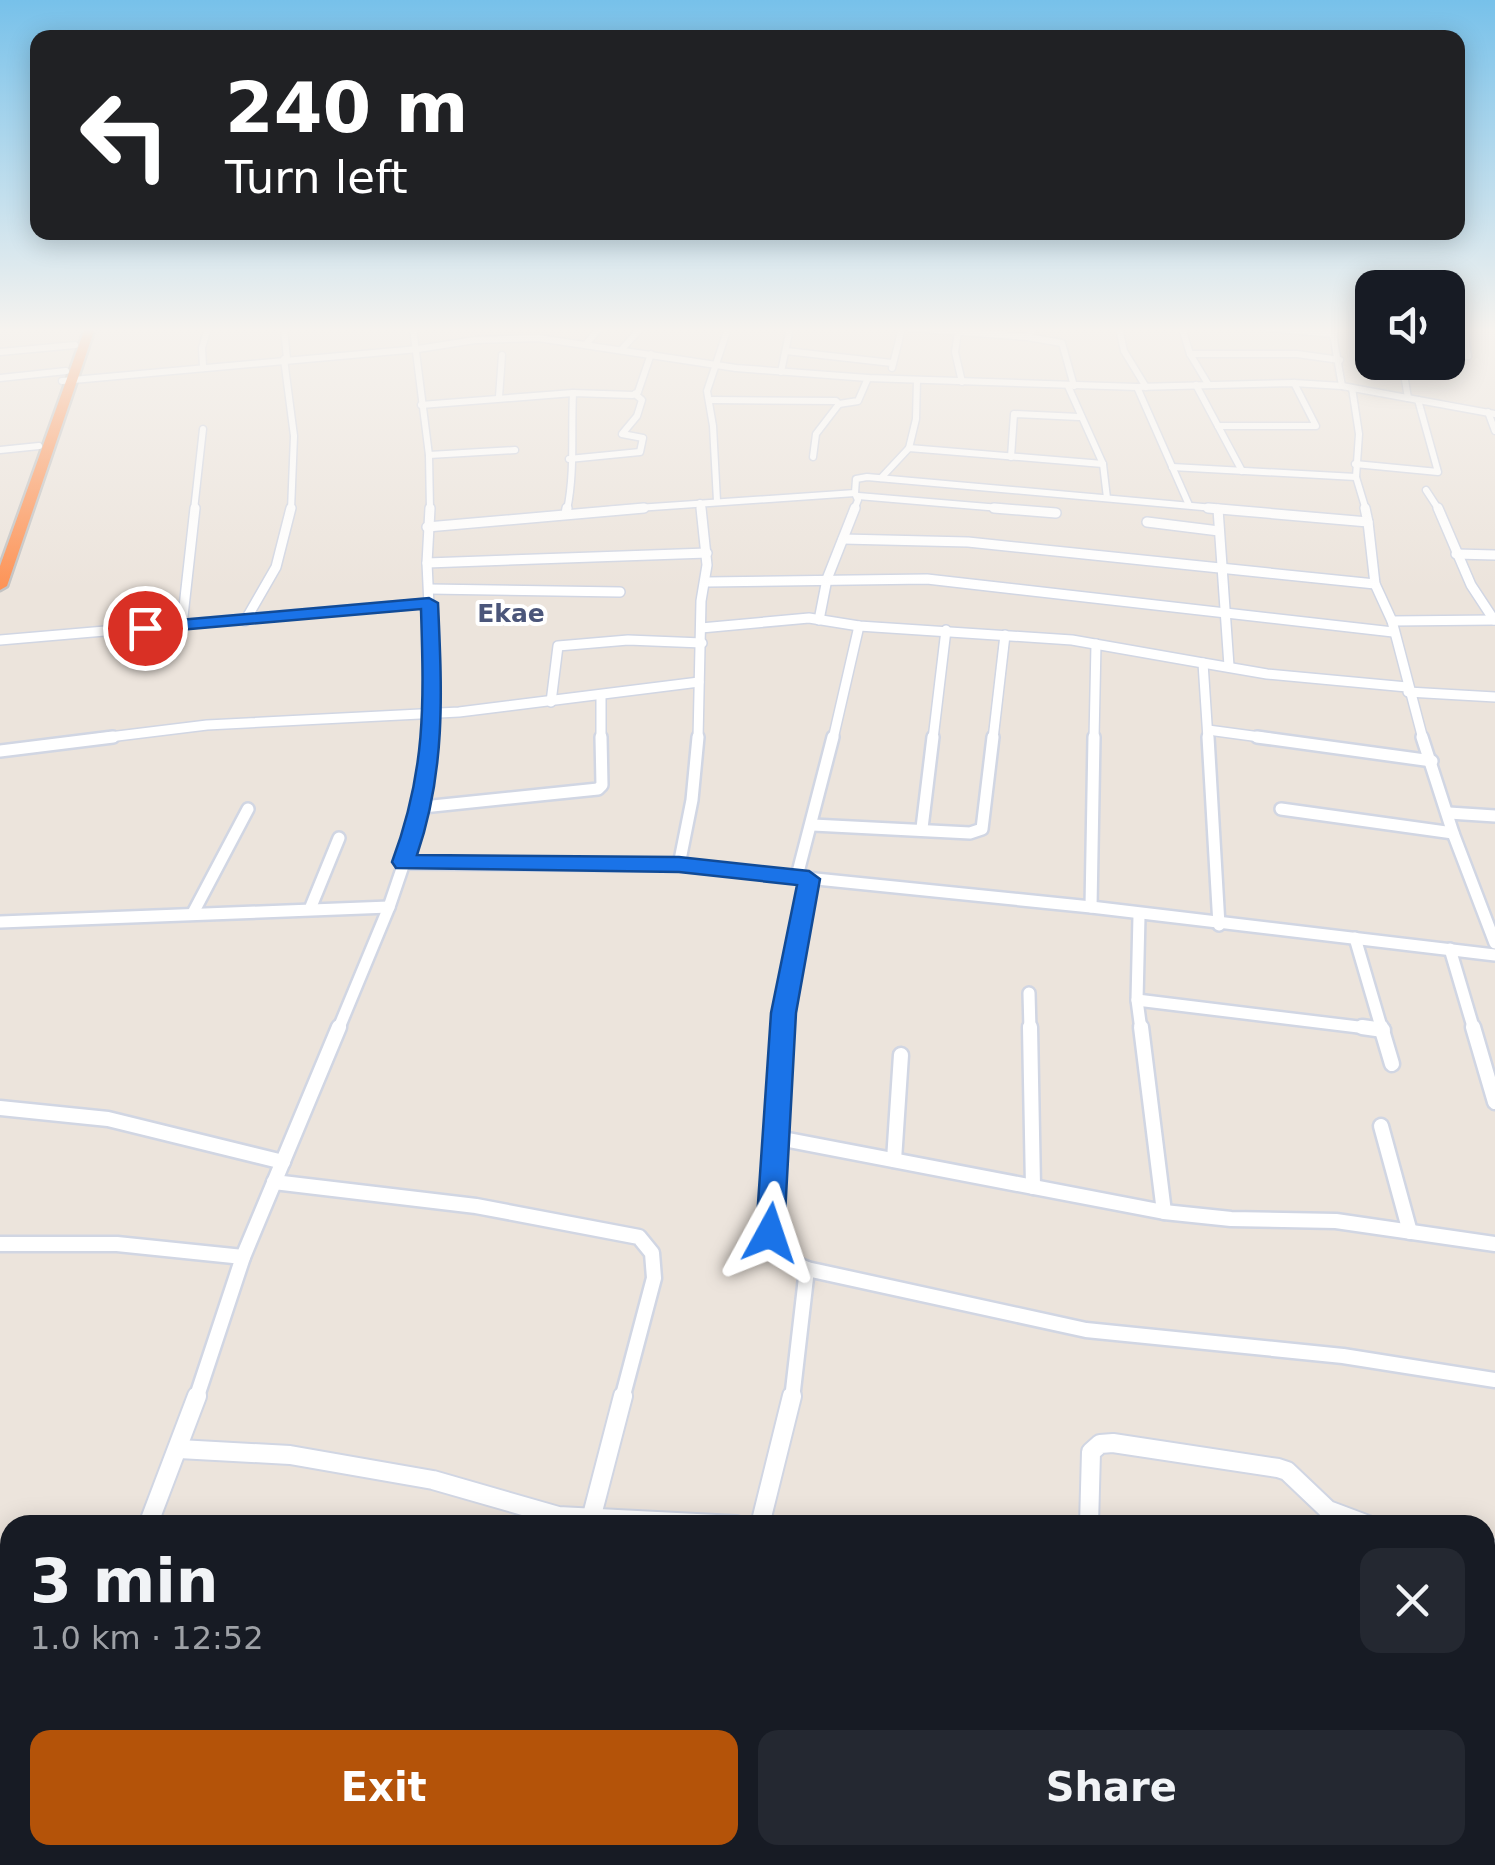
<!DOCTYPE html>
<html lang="en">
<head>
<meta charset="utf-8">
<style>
  body { margin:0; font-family:"DejaVu Sans",sans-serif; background:#242831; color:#f1f3f6; height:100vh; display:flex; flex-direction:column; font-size:38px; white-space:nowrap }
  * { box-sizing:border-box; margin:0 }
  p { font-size:32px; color:#9ea1a6 }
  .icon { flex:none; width:55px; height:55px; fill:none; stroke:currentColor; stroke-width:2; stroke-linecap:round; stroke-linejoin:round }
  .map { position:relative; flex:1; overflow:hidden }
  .panel { position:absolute; left:0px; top:1515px; width:1495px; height:350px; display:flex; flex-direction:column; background:#171b24; border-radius:30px 30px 0 0; box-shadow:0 5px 25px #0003 }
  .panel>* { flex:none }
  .top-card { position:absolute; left:30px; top:30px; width:1435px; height:210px; border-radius:20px; box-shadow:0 5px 25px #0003; background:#202124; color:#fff; overflow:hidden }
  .controls { position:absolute; left:1355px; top:270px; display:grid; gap:20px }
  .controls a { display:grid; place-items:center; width:110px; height:110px; border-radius:20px; background:#171b24; box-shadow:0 5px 25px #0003; font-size:50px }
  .pin { position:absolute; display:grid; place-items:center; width:85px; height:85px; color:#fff; margin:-42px; border:5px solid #fff; border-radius:50%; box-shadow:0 2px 10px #0007 }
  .me { position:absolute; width:110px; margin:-55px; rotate:5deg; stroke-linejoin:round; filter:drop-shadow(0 0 8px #0008) }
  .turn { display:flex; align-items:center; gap:35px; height:210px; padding:0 30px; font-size:45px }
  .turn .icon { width:130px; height:130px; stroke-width:2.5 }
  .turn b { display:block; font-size:70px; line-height:85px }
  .round { display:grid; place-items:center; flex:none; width:105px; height:105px; border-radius:20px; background:#242831 }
  .headline { display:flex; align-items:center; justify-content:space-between; height:170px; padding:0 30px }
  h1 { font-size:60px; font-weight:600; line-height:75px }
  .cta { display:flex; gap:20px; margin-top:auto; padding:20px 30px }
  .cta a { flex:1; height:115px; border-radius:20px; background:#b45309; color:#fff; font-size:40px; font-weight:600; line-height:115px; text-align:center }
  .cta a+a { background:#242831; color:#f1f3f6 }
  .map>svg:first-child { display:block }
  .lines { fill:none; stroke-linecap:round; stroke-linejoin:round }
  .street-far4-casing { stroke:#d1d6e3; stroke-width:9 }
  .street-far3-casing { stroke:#d1d6e3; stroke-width:12 }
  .street-far2-casing { stroke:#d1d6e3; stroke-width:16 }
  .street-far1-casing { stroke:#d1d6e3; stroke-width:19 }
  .street-casing { stroke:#d1d6e3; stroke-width:22 }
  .highway-casing { stroke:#c3c3c3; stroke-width:5 }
  .street-far4 { stroke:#fff; stroke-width:6 }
  .street-far3 { stroke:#fff; stroke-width:9 }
  .street-far2 { stroke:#fff; stroke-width:11 }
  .street-far1 { stroke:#fff; stroke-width:14 }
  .street { stroke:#fff; stroke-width:18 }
  .highway { fill:#fd9356; fill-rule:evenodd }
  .route { fill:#1a73e8; stroke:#114b97; stroke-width:2.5 }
  .labels { text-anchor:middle; stroke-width:8; stroke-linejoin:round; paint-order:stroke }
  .far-quarter-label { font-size:25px; font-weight:bold; fill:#4b567a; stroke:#fff }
</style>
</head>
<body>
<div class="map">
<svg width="1495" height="1865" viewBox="0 0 1495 1865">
  <rect width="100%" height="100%" fill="#ece4dc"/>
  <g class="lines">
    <defs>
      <g id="street-far4">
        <polyline points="284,328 287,359"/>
        <polyline points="413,328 429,455 430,510"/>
        <polyline points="909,328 1027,337 1034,328"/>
        <polyline points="1119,328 1124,351 1146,387"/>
        <polyline points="1182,328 1190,354 1208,384"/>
        <polyline points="1267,328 1334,334"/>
        <polyline points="1332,328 1342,386"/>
        <polyline points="958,332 955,352 962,382"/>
        <polyline points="1027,337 1062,343 1074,386"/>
        <polyline points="587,343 600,328"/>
        <polyline points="623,348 641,328"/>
        <polyline points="786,351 892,363"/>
        <polyline points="0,352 75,345"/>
        <polyline points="1190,354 1297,354 1340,360"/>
        <polyline points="1448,355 1468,356 1464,328"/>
        <polyline points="284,359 294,436 291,510"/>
        <polyline points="1402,362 1408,398"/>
        <polyline points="203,366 202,348 208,328"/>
        <polyline points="892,368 902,328"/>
        <polyline points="781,372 790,328"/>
        <polyline points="0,378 66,371"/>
        <polyline points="62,381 418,349 475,340 538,338 736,368 868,378 1137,387 1294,383 1342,386 1495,414"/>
        <polyline points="1196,385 1242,471"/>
        <polyline points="1068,386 1103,464 1107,498"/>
        <polyline points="1137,387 1189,505"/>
        <polyline points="1352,388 1359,434 1356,477 1366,510"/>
        <polyline points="499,397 502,355"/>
        <polyline points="712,400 836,401 839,404 816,434 813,457"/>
        <polyline points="839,404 858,401 868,378"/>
        <polyline points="421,405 573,393 633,395 638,392 651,354"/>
        <polyline points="1488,412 1495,431"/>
        <polyline points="1218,426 1316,426 1294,383"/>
        <polyline points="909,448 916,419 917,380"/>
        <polyline points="0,450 39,446"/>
        <polyline points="429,455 515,450"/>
        <polyline points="1011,457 1014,414 1079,417"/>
        <polyline points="569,459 640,452 643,438 622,434 637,416 642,400 635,394"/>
        <polyline points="1355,464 1438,472 1418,400"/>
        <polyline points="1172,467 1356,477"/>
        <polyline points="881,478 909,448 1103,464"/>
        <polyline points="1426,490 1439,510"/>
        <polyline points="858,496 1023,510"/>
        <polyline points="717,501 713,426 707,391 728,328"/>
        <polyline points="700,503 702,510"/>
        <polyline points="194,510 203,429"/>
        <path d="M567 510C575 472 571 432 573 393"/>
        <polyline points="608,510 855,493 856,479 867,477 1236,510"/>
        <polyline points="854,510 858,500 855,493"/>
      </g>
      <g id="street-far3">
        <polyline points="430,508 427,563 434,712 431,739"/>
        <polyline points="994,508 1056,513"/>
        <polyline points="1208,508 1368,522 1365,508"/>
        <polyline points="1438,508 1471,585 1494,620"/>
        <polyline points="1218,509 1229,666"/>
        <polyline points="566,514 567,508"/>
        <polyline points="1147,522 1219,531"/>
        <polyline points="1368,522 1375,584 1392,621 1423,739"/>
        <polyline points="427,527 644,508"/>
        <polyline points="843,539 968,542 1375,584"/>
        <polyline points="1456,554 1495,555"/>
        <polyline points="427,563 707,553"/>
        <polyline points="707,582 927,579 1393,632"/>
        <polyline points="429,589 620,592"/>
        <polyline points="819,620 827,579 855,508"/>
        <polyline points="245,621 276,567 291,508"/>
        <polyline points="1392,621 1495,620"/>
        <polyline points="182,625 195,508"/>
        <polyline points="701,628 809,618 859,626 1072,640 1203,663 1208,739"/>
        <polyline points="0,640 429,603"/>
        <polyline points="1203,663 1267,674 1407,687"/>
        <polyline points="1408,692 1495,697"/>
        <polyline points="601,696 601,739"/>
        <polyline points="551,702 558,646 628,640 702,643"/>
        <polyline points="1208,730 1275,739"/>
        <polyline points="93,739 207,725 459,712 699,682"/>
        <polyline points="698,739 701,601 707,565 701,508"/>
        <polyline points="833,739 859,626"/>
        <polyline points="933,739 946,630"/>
        <polyline points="993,739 1005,635"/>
        <polyline points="1094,739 1096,644"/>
      </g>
      <g id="street-far2">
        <polyline points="1208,737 1219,925"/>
        <polyline points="1257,737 1432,761"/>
        <polyline points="1422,737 1453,833 1495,943"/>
        <polyline points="0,751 113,737"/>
        <polyline points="423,807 598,789 602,785 601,737"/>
        <polyline points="1281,809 1453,833"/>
        <polyline points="1449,813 1495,816"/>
        <polyline points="813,825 970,833 982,829 993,737"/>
        <polyline points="922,828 933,737"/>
        <polyline points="403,863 679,865 1091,907 1495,955"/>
        <polyline points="679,865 692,800 698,737"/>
        <polyline points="797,876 833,737"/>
        <polyline points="1091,907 1094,737"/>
        <polyline points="310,909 339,838"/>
        <polyline points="193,913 248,809"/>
        <polyline points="1139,916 1137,1000 1141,1030"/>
        <polyline points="0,922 389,907"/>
        <polyline points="1355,938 1382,1030"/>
        <polyline points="1450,949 1474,1030"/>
        <polyline points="1029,993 1030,1030"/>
        <polyline points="1137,1000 1383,1030"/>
        <polyline points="338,1030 389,907 423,807 431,737"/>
        <polyline points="784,1030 809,879"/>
      </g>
      <g id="street-far1">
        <polyline points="784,1027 778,1064 778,1138 770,1233 780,1257 807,1269 792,1399"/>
        <polyline points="1030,1027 1033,1187"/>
        <polyline points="1141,1027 1164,1212"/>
        <polyline points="1362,1027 1383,1030"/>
        <polyline points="1381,1027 1392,1064"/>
        <polyline points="1473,1027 1495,1102"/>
        <polyline points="0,1108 108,1119 283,1162"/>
        <polyline points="1381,1126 1410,1232"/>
        <polyline points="778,1138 1164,1212 1231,1219 1336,1221 1495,1244"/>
        <polyline points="894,1160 901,1055"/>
        <polyline points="274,1182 476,1206 639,1237 652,1253 654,1278 622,1399"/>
        <polyline points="0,1244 117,1244 243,1257"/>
        <polyline points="807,1269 1086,1330 1343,1356 1495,1380"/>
        <polyline points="196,1399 243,1257 339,1027"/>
      </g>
      <g id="street">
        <polyline points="179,1449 290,1455 433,1480 558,1516 736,1525"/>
        <polyline points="591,1519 623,1396"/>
        <polyline points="148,1525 197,1396"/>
        <polyline points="760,1525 792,1396"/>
        <polyline points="1089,1525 1091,1452 1100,1444 1113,1443 1278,1468 1287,1471 1328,1510 1368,1525"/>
        <polyline points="1485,1548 1495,1550"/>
        <polyline points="0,1648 10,1649"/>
        <polyline points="1485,1669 1495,1669"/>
        <polyline points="0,1821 10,1802"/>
        <polyline points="449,1865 452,1855"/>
      </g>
      <polygon id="highway" points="85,328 95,328 7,586 0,590 0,566"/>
    </defs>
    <use href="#street-far4" class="street-far4-casing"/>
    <use href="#street-far3" class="street-far3-casing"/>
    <use href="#street-far2" class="street-far2-casing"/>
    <use href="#street-far1" class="street-far1-casing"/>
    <use href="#street" class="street-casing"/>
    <use href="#highway" class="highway-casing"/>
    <use href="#street-far4" class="street-far4"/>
    <use href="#street-far3" class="street-far3"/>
    <use href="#street-far2" class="street-far2"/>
    <use href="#street-far1" class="street-far1"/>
    <use href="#street" class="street"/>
    <use href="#highway" class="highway"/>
  </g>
  <linearGradient id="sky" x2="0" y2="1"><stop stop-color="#77c1ea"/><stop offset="0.56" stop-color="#f6f3ef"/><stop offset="1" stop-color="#f6f3ef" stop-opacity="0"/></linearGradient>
  <rect width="1495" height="589" fill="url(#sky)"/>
  <path class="route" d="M429 598 438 603C442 692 446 770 417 855L679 857 809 871 820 879 796 1013 784 1233 780 1242 770 1246 760 1242 756 1233 771 1013 797 885 679 872 396 868 392 862C426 771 424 705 421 609L145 633 137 628 145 623Z"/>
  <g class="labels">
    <g class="far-quarter-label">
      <text x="511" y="622">Ekae</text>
    </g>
  </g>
</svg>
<div class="controls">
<a><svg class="icon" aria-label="sound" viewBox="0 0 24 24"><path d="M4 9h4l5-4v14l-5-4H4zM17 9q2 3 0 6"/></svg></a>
</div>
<div class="pin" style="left:145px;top:628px;background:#d93025"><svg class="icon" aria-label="arrive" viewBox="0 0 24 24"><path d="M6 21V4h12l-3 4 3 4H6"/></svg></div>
<svg class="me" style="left:770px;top:1233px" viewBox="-20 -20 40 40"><path d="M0-17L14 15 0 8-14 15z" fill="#1a73e8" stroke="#fff" stroke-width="4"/></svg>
<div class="top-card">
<div class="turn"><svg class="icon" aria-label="left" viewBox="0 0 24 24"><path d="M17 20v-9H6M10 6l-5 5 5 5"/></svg><div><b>240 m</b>Turn left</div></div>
</div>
<section class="panel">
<div class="headline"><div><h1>3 min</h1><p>1.0 km · 12:52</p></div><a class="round"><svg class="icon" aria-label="close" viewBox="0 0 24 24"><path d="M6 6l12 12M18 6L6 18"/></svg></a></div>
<div class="cta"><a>Exit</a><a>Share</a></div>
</section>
</div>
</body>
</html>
